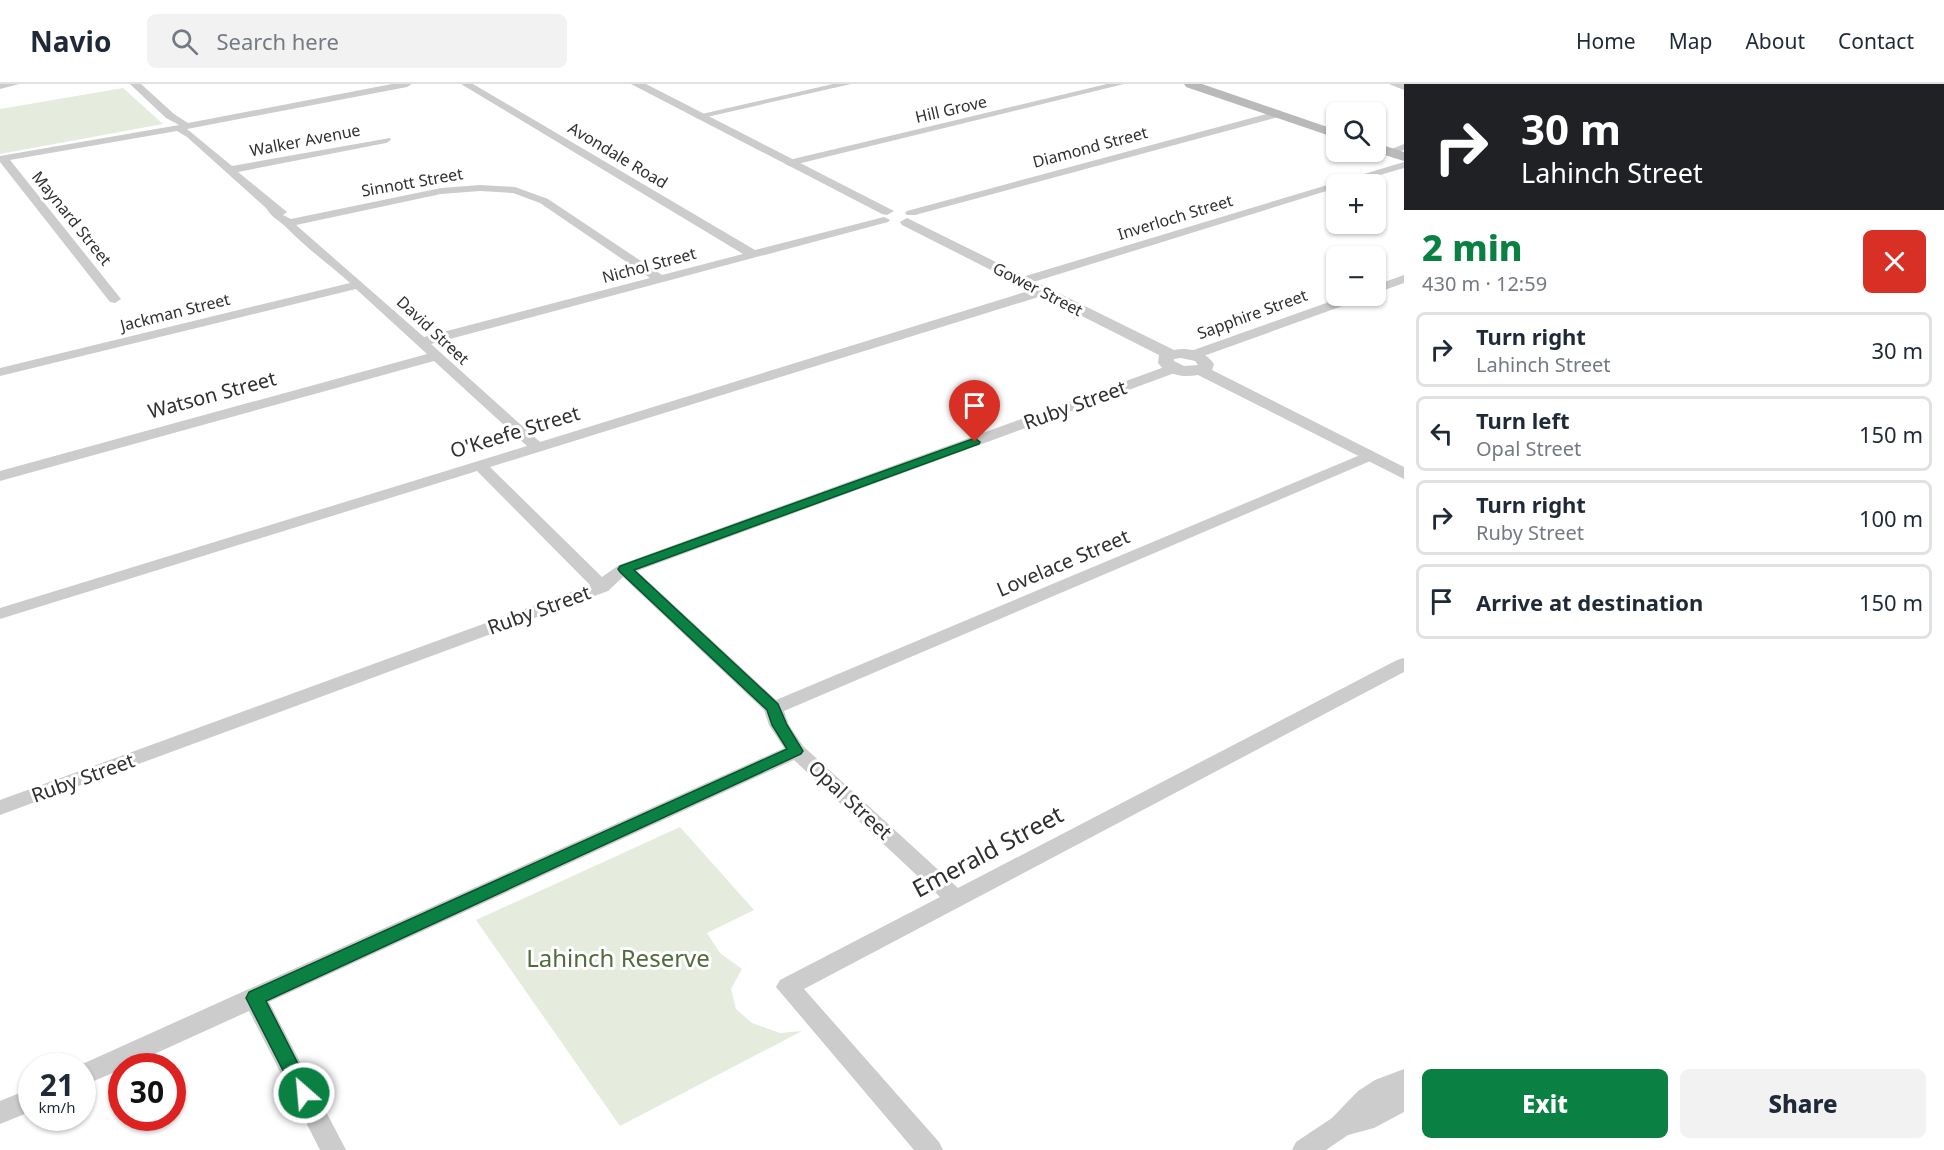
<!DOCTYPE html>
<html lang="en">
<head>
<meta charset="utf-8">
<style>
  body { margin:0; font-family:"Noto Sans",sans-serif; background:#f2f2f3; color:#1f2937; height:100vh; display:flex; flex-direction:column; font-size:22px; white-space:nowrap }
  * { box-sizing:border-box; margin:0 }
  p { font-size:20px; color:#747a83 }
  .icon { flex:none; width:33px; height:33px; fill:none; stroke:currentColor; stroke-width:2; stroke-linecap:round; stroke-linejoin:round }
  .map { position:relative; flex:1; overflow:hidden }
  .details { display:flex; flex-direction:column; background:#fff; width:540px }
  .details>* { flex:none }
  .top-card { background:#202124; color:#fff; overflow:hidden }
  .controls { position:absolute; left:1326px; top:18px; display:grid; gap:12px }
  .controls a { display:grid; place-items:center; width:60px; height:60px; border-radius:9px; background:#fff; box-shadow:0 2px 4px #0004; font-size:30px }
  .speed { position:absolute; left:18px; top:969px; display:flex; gap:12px; font-size:30px; font-weight:700; text-align:center }
  .speed>* { display:grid; place-content:center; width:78px; height:78px; border-radius:50%; background:#fff; box-shadow:0 2px 4px #0004; line-height:1 }
  .speed small { font-size:15px; font-weight:400 }
  .speed .limit { border:9px solid #d22; background:#fff; color:#111 }
  .pin { position:absolute; display:grid; place-items:center; width:51px; height:51px; color:#fff; margin:-62px -26px; border-radius:50% 50% 50% 0; rotate:-45deg; box-shadow:0 0 6px #0007 }
  .pin .icon { rotate:45deg }
  .me { position:absolute; width:66px; margin:-33px; rotate:333deg; stroke-linejoin:round; filter:drop-shadow(0 0 4px #0008) }
  .turn { display:flex; align-items:center; gap:21px; height:126px; padding:0 18px; font-size:27px }
  .turn .icon { width:78px; height:78px; stroke-width:2.5 }
  .turn b { display:block; font-size:42px; line-height:51px }
  .round { display:grid; place-items:center; flex:none; width:63px; height:63px; border-radius:9px; background:#f2f2f3 }
  .head { display:flex; align-items:center; justify-content:space-between; height:102px; padding:0 18px }
  h1 { font-size:36px; font-weight:800; line-height:45px; color:#0b8043 }
  .action { display:flex; gap:12px; margin-top:auto; padding:12px 18px }
  .action a { flex:1; height:69px; border-radius:9px; background:#0b8043; color:#fff; font-size:24px; font-weight:800; line-height:69px; text-align:center }
  .action a+a { background:#f2f2f3; color:#1f2937 }
  ul { padding:0; list-style:none }
  li { display:flex; align-items:center; gap:18px; height:75px; margin:0 12px 9px; padding:0 6px; border:3px solid #e0e1e3; border-radius:9px }
  li div { flex:1 }
  li b { display:block; font-size:22px }
  li em { font-style:normal }
  header { display:flex; align-items:center; gap:36px; box-sizing:border-box; height:84px; padding:0 30px; background:#fff; border-bottom:2px solid #e0e1e3 }
  header strong { font-size:28px }
  nav { display:flex; gap:33px; margin-inline-start:auto; font-size:21px }
  .search { width:420px; height:54px; background:#f2f2f3; display:flex; align-items:center; gap:15px; box-sizing:border-box; padding:0 21px; border-radius:9px; color:#747a83; font-size:22px }
  main { display:flex; flex:1; min-height:0 }
  .map>svg:first-child { display:block }
  .green { fill:#e5ecdd }
  .lines { fill:none; stroke-linecap:round; stroke-linejoin:round }
  .minor { fill:#ccc; fill-rule:evenodd }
  .tertiary { fill:#ccc; fill-rule:evenodd }
  .secondary { fill:#b9b9b9; fill-rule:evenodd }
  .route { fill:#0b8043; stroke:#07532c; stroke-width:1.5 }
  .labels { text-anchor:middle; stroke-width:6; stroke-linejoin:round; paint-order:stroke }
  .far-street-label { font-size:16px; fill:#2f2f2f; stroke:#fff }
  .street-label { font-size:20px; fill:#2f2f2f; stroke:#fff }
  .near-street-label { font-size:24px; fill:#2f2f2f; stroke:#fff }
  .near-park-label { font-size:24px; fill:#526b3c; stroke:#fff }
</style>
</head>
<body>
<header>
<strong>Navio</strong>
<div class="search"><svg class="icon" aria-label="search" viewBox="0 0 24 24"><circle cx="10" cy="10" r="6"/><path d="M15 15l6 6"/></svg>Search here</div>
<nav><a>Home</a><a>Map</a><a>About</a><a>Contact</a></nav>
</header>
<main>
<div class="map">
<svg width="1404" height="1066" viewBox="0 0 1404 1066">
  <rect width="100%" height="100%" fill="#fff"/>
  <g class="green">
    <polygon points="123,4 163,40 0,70 0,25"/>
    <polygon points="680,743 754,826 707,849 720,869 742,885 731,905 736,925 752,939 780,949 802,947 620,1042 476,836"/>
  </g>
  <g class="lines">
    <g class="minor">
      <polygon points="0,0 19,0 0,5"/>
      <path d="M130 0H141L174 30 188 39 392 0H412L407 3 187 45 232 82 390 54 391 56 386 59 238 88 287 128 283 131 291 135 441 104 480 101 515 103 548 115 662 191 743 170 461 0H473L755 166 884 133 890 136 888 138 431 260 540 358 1038 204 1043 203 1049 207 1048 210 490 383 602 493 619 481 1170 281H1180L1182 284 1180 287 637 487 776 616 1365 369H1375L1378 372 1375 375 784 627 789 641 803 662 958 804 1397 576 1404 574V588L804 905 939 1058 943 1066H914L776 903 780 896 940 813 794 676 269 918 346 1066H320L249 927 128 982H122V985L82 1002V982H78L784 664 769 641 764 626 623 493 608 507 0 731V716L590 501 477 387 0 535V524L527 362 434 277 0 397V387L427 270 356 205 0 292V284L350 199C329 180 306 164 286 143 279 136 273 135 266 124L187 53 177 47 10 76 121 215 115 219 110 218 0 78V72L179 41 166 34ZM480 107 513 109 540 119 650 194 424 253 296 141 441 110Z"/>
      <polygon points="833,0 851,0 698,35 693,32"/>
      <polygon points="1107,0 1124,0 789,82 784,79 789,76"/>
      <polygon points="1389,0 1404,0 1404,6"/>
      <polygon points="1278,27 1283,30 1282,32 915,131 907,131 905,129 907,127"/>
      <polygon points="1404,60 1404,66 1389,71 1384,68"/>
      <polygon points="1404,78 1404,84 1349,100 1336,100 1336,104 1027,200 1023,201 1017,197 1019,194"/>
      <polygon points="1404,191 1404,199 1376,209 1376,201"/>
      <polygon points="1346,212 1363,212 1362,215 1198,274 1188,274 1186,271 1188,268"/>
      <polygon points="1404,985 1404,1028 1374,1044 1348,1051 1326,1066 1292,1066 1296,1058 1332,1034 1358,1007 1375,996"/>
      <polygon points="32,1004 32,1027 0,1040 0,1017"/>
    </g>
    <g class="tertiary">
      <polygon points="631,0 646,0 894,127 887,131 882,130"/>
      <path d="M907 134 1174 266C1189 263 1205 267 1214 280L1212 286 1404 383V395L1198 291C1183 294 1167 291 1158 279L1159 271 902 141 900 138ZM1181 274 1195 277 1198 281 1184 282 1174 277V275Z"/>
    </g>
    <g class="secondary">
      <polygon points="1184,0 1202,0 1336,46 1336,54 1186,3"/>
      <polygon points="1376,59 1404,68 1404,77 1375,68"/>
    </g>
  </g>
  <polygon class="route" points="975,354 980,358 979,360 634,486 778,620 787,641 803,667 801,670 266,917 313,1009 310,1014 304,1017 297,1014 246,914 249,908 787,665 772,641 767,626 620,488 618,485 620,482"/>
  <g class="labels">
    <g class="far-street-label">
      <text transform="translate(951 25) rotate(-13)" y="6">Hill Grove</text>
      <text transform="translate(305 56) rotate(-11)" y="6">Walker Avenue</text>
      <text transform="translate(1090 63) rotate(-15)" y="6">Diamond Street</text>
      <text transform="translate(618 71) rotate(31)" y="6">Avondale Road</text>
      <text transform="translate(412 98) rotate(-10)" y="6">Sinnott Street</text>
      <text transform="translate(1175 133) rotate(-17)" y="6">Inverloch Street</text>
      <text transform="translate(72 134) rotate(51)" y="6">Maynard Street</text>
      <text transform="translate(649 181) rotate(-15)" y="6">Nichol Street</text>
      <text transform="translate(1038 205) rotate(27)" y="6">Gower Street</text>
      <text transform="translate(175 228) rotate(-14)" y="6">Jackman Street</text>
      <text transform="translate(1252 230) rotate(-20)" y="6">Sapphire Street</text>
      <text transform="translate(433 246) rotate(43)" y="6">David Street</text>
    </g>
    <g class="street-label">
      <text transform="translate(212 311) rotate(-15)" y="7">Watson Street</text>
      <text transform="translate(1075 321) rotate(-20)" y="7">Ruby Street</text>
      <text transform="translate(515 348) rotate(-17)" y="7">O'Keefe Street</text>
      <text transform="translate(1063 479) rotate(-23)" y="7">Lovelace Street</text>
      <text transform="translate(539 526) rotate(-20)" y="7">Ruby Street</text>
      <text transform="translate(83 694) rotate(-20)" y="7">Ruby Street</text>
      <text transform="translate(850 716) rotate(43)" y="7">Opal Street</text>
    </g>
    <g class="near-street-label">
      <text transform="translate(988 768) rotate(-28)" y="8">Emerald Street</text>
    </g>
    <g class="near-park-label">
      <text x="618" y="883">Lahinch Reserve</text>
    </g>
  </g>
</svg>
<div class="controls">
<a><svg class="icon" aria-label="search" viewBox="0 0 24 24"><circle cx="10" cy="10" r="6"/><path d="M15 15l6 6"/></svg></a>
<a>+</a>
<a>−</a>
</div>
<div class="speed"><div>21<small>km/h</small></div><div class="limit">30</div></div>
<div class="pin" style="left:975px;top:358px;background:#d93025"><svg class="icon" aria-label="arrive" viewBox="0 0 24 24"><path d="M6 21V4h12l-3 4 3 4H6"/></svg></div>
<svg class="me" style="left:304px;top:1009px" viewBox="-20 -20 40 40"><circle r="17" fill="#0b8043" stroke="#fff" stroke-width="3"/><path d="M0-11L8 9 0 5-8 9z" fill="#fff"/></svg>
</div>
<section class="details">
<div class="top-card">
<div class="turn"><svg class="icon" aria-label="right" viewBox="0 0 24 24"><path d="M7 20v-9h11M14 6l5 5-5 5"/></svg><div><b>30 m</b>Lahinch Street</div></div>
</div>
<div class="head"><div><h1>2 min</h1><p>430 m · 12:59</p></div><a class="round" style="background:#d93025;color:#fff"><svg class="icon" aria-label="close" viewBox="0 0 24 24"><path d="M6 6l12 12M18 6L6 18"/></svg></a></div>
<ul>
<li><svg class="icon" aria-label="right" viewBox="0 0 24 24"><path d="M7 20v-9h11M14 6l5 5-5 5"/></svg><div><b>Turn right</b><p>Lahinch Street</p></div><em>30 m</em></li>
<li><svg class="icon" aria-label="left" viewBox="0 0 24 24"><path d="M17 20v-9H6M10 6l-5 5 5 5"/></svg><div><b>Turn left</b><p>Opal Street</p></div><em>150 m</em></li>
<li><svg class="icon" aria-label="right" viewBox="0 0 24 24"><path d="M7 20v-9h11M14 6l5 5-5 5"/></svg><div><b>Turn right</b><p>Ruby Street</p></div><em>100 m</em></li>
<li><svg class="icon" aria-label="arrive" viewBox="0 0 24 24"><path d="M6 21V4h12l-3 4 3 4H6"/></svg><div><b>Arrive at destination</b></div><em>150 m</em></li>
</ul>
<div class="action"><a>Exit</a><a>Share</a></div>
</section>
</main>
</body>
</html>
